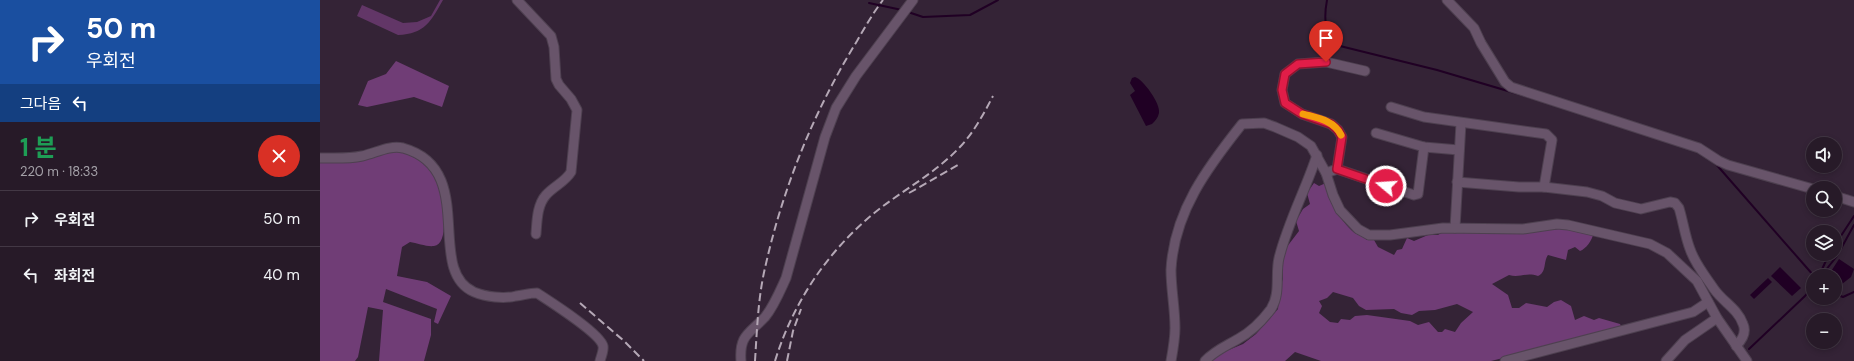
<!DOCTYPE html>
<html lang="ko">
<head>
<meta charset="utf-8">
<style>
  body { margin:0; font-family:"DM Sans","Noto Sans KR",sans-serif; background:#2f2330; color:#f1f3f6; height:100vh; display:flex; flex-direction:column; font-size:15px; white-space:nowrap }
  * { box-sizing:border-box; margin:0 }
  p { font-size:13px; color:#a4a1a8 }
  .icon { flex:none; width:22px; height:22px; fill:none; stroke:currentColor; stroke-width:2; stroke-linecap:round; stroke-linejoin:round }
  .map { position:relative; flex:1; overflow:hidden }
  .details { display:flex; flex-direction:column; background:#271a28; width:320px }
  .details>* { flex:none }
  .banner { background:#1a4fa0; color:#fff; overflow:hidden }
  .tools { position:absolute; left:1486px; top:137px; display:grid; gap:8px }
  .tools a { display:grid; place-items:center; width:36px; height:36px; border-radius:50%; background:#271a28; box-shadow:0 2px 6px #0003,0 0 0 1px #433845; font-size:20px }
  .pin { position:absolute; display:grid; place-items:center; width:34px; height:34px; color:#fff; margin:-41px -17px; border-radius:50% 50% 50% 0; rotate:-45deg; box-shadow:0 0 4px #0007 }
  .pin .icon { rotate:45deg }
  .me { position:absolute; width:44px; margin:-22px; rotate:288deg; stroke-linejoin:round; filter:drop-shadow(0 0 3px #0008) }
  .turn { display:flex; align-items:center; gap:14px; height:84px; padding:0 20px; font-size:18px }
  .turn .icon { width:52px; height:52px; stroke-width:2.5 }
  .turn b { display:block; font-size:28px; line-height:34px }
  .then { display:flex; align-items:center; height:38px; padding:0 20px; background:#0003; gap:8px; font-size:15px }
  .round { display:grid; place-items:center; flex:none; width:42px; height:42px; border-radius:21px; background:#2f2330 }
  .headline { display:flex; align-items:center; justify-content:space-between; height:68px; padding:0 20px }
  h1 { font-size:24px; font-weight:700; line-height:30px; color:#1e9e55 }
  ul { padding:0; list-style:none }
  li { display:flex; align-items:center; gap:12px; height:56px; padding:0 20px; border-top:1px solid #433845 }
  li div { flex:1 }
  li b { display:block; font-size:15px }
  li em { font-style:normal }
  main { display:flex; flex:1; min-height:0 }
  .map>svg:first-child { display:block }
  .green { fill:#623667 }
  .forest { fill:#703d76; fill-rule:evenodd }
  .water { fill:#200024 }
  .lines { fill:none; stroke-linecap:round; stroke-linejoin:round }
  .stream { stroke:#200024; stroke-width:2 }
  .minor-casing { stroke:#4e4050; stroke-width:11 }
  .minor { stroke:#68546a; stroke-width:9 }
  .rail { stroke:#b5a8b6; stroke-width:2; stroke-dasharray:8 4; stroke-linecap:butt }
  .route-casing { stroke:#92132f; stroke-width:10 }
  .route { stroke:#e11d48; stroke-width:7 }
  .slow { stroke:#f59e0b; stroke-width:7 }
</style>
</head>
<body>
<main>
<section class="details">
<div class="banner">
<div class="turn"><svg class="icon" aria-label="right" viewBox="0 0 24 24"><path d="M7 20v-9h11M14 6l5 5-5 5"/></svg><div><b>50 m</b>우회전</div></div>
<div class="then">그다음<svg class="icon" aria-label="left" viewBox="0 0 24 24"><path d="M17 20v-9H6M10 6l-5 5 5 5"/></svg></div>
</div>
<div class="headline"><div><h1>1 분</h1><p>220 m · 18:33</p></div><a class="round" style="background:#d93025;color:#fff"><svg class="icon" aria-label="close" viewBox="0 0 24 24"><path d="M6 6l12 12M18 6L6 18"/></svg></a></div>
<ul>
<li><svg class="icon" aria-label="right" viewBox="0 0 24 24"><path d="M7 20v-9h11M14 6l5 5-5 5"/></svg><div><b>우회전</b></div><em>50 m</em></li>
<li><svg class="icon" aria-label="left" viewBox="0 0 24 24"><path d="M17 20v-9H6M10 6l-5 5 5 5"/></svg><div><b>좌회전</b></div><em>40 m</em></li>
</ul>
</section>
<div class="map">
<svg width="1534" height="361" viewBox="0 0 1534 361">
  <rect width="100%" height="100%" fill="#342336"/>
  <path class="green" d="M120 0H123C111 21 105 34 78 35L37 16 42 5 83 23 97 22 111 16Z"/>
  <g class="forest">
    <polygon points="76,61 129,86 122,107 94,97 47,107 38,105 48,81 66,74"/>
    <path d="M71 151C90 151 112 166 118 184 122 196 131 244 114 246 107 247 97 243 90 242L82 247 77 276 107 282 131 296 118 324 114 322 117 309 66 289 63 302 111 319V335L104 361H59L63 310 48 307 38 357 35 361H0V162Z"/>
    <path d="M994 183 999 186 1006 183C1007 187 1007 191 1008 195 1011 205 1031 236 1041 235L1047 240H1054L1058 247 1074 255 1077 250 1082 249 1087 238 1094 241 1108 235H1118L1124 231 1207 233C1214 230 1219 232 1225 228L1231 230 1245 228 1273 235C1272 240 1266 249 1260 251L1255 247 1248 250 1246 260 1228 255C1223 262 1227 272 1218 276 1206 272 1200 278 1189 275L1172 284 1188 295 1192 308H1199L1206 303 1227 307 1234 302 1241 300 1251 306 1255 320 1264 316 1274 320 1279 318 1300 324 1302 328 1171 361H1001L975 352 965 361H892L899 354 923 344 936 334 958 309 960 287 963 279 962 259 966 252V248L979 231 976 221 983 209 990 204 987 193ZM1013 292 1033 298 1039 306 1046 310 1074 309 1081 313 1092 315 1099 311 1115 310 1137 304 1153 312 1141 323 1135 332 1125 329 1122 332H1118L1109 322 1098 325 1090 321 1047 315 1035 316 1030 320 1021 319 1018 323 1010 322 999 313 1002 306 999 301 1007 298Z"/>
  </g>
  <g class="water">
    <path d="M815 77C823 79 841 104 839 113 838 118 835 121 832 124L826 126 810 95 815 91 810 83 812 78Z"/>
    <polygon points="1519,259 1534,269 1531,277 1522,284 1515,280 1515,276 1508,276"/>
    <polygon points="1460,267 1481,288 1472,296 1451,276"/>
    <polygon points="1448,278 1452,282 1434,299 1430,295"/>
  </g>
  <g class="lines">
    <g class="stream">
      <path d="M1007 0C1004 16 1003 37 1020 46L1117 70 1215 99"/>
      <polyline points="549,3 582,10"/>
      <polyline points="588,12 603,17 650,15 678,0"/>
      <polyline points="1395,163 1494,276"/>
      <polyline points="1515,245 1534,216"/>
      <polyline points="1499,276 1509,254"/>
      <polyline points="1501,276 1517,256 1534,225"/>
      <polyline points="1515,294 1523,297 1534,292"/>
      <polyline points="1429,349 1485,296 1493,286"/>
    </g>
    <defs>
      <g id="minor">
        <path d="M197 0 231 36 234 47 236 79 239 85 251 99 257 110 251 172C245 182 234 186 226 195 217 205 217 221 216 234"/>
        <polyline points="1127,0 1154,28 1161,43 1185,82 1191,87 1379,148 1399,161 1408,165 1493,189"/>
        <polyline points="1071,107 1104,117 1226,134 1232,140 1224,187"/>
        <polyline points="1056,133 1104,147 1139,150"/>
        <path d="M0 158C14 158 28 159 42 156 56 153 69 145 83 148 159 169 104 270 154 292 166 297 184 299 196 296 204 295 209 293 217 293 229 301 280 333 283 346 284 350 281 357 280 361"/>
        <polyline points="1017,169 1094,195 1098,194 1104,147"/>
        <polyline points="1006,173 1017,169 1022,137 1018,130 1011,124 982,114 965,103 962,90 965,74 978,64 1006,62 1045,71"/>
        <path d="M1137 182 1199 187H1224L1267 192 1282 196 1295 203 1321 209 1350 202 1355 203 1359 208C1363 221 1365 236 1370 249 1375 264 1386 277 1394 289 1403 302 1418 309 1423 324 1427 333 1422 340 1416 346"/>
        <polyline points="1515,196 1534,202"/>
        <polyline points="1135,228 1141,123"/>
        <path d="M421 361C419 335 429 334 445 317 454 306 460 291 466 278L505 137 516 108 536 76 593 0"/>
        <path d="M851 361C853 350 855 339 855 328 855 308 851 289 851 270 854 212 887 168 922 124L944 123 955 127 978 137 991 146 1006 173 1013 195 1020 210 1038 229 1049 235H1070L1123 228 1203 229 1237 224 1248 225 1330 244 1347 253 1377 281 1397 318 1427 361"/>
        <path d="M885 361C894 351 906 346 918 339 931 332 942 321 951 309 961 293 955 274 959 258 968 222 986 189 997 155"/>
        <polyline points="1185,361 1373,312 1388,302"/>
        <polyline points="1346,361 1365,340 1397,318"/>
      </g>
    </defs>
    <use href="#minor" class="minor-casing"/>
    <use href="#minor" class="minor"/>
    <g class="rail">
      <polyline points="589,193 638,165"/>
      <polyline points="260,303 304,341 324,361"/>
      <path d="M435 361C437 330 438 298 445 268 463 187 494 111 537 41 545 27 553 13 563 0"/>
      <path d="M455 361C472 306 503 258 546 220 575 194 611 177 638 149 653 134 663 115 673 96"/>
      <polyline points="467,361 473,331 481,309"/>
    </g>
  </g>
  <g class="lines">
    <defs>
      <polyline id="route" points="1006,62 978,64 965,74 962,90 965,103 982,114 1011,124 1018,130 1022,137 1017,169 1066,186"/>
    </defs>
    <use href="#route" class="route-casing"/>
    <use href="#route" class="route"/>
    <path class="slow" d="M983 114C997 118 1014 120 1021 135"/>
  </g>
</svg>
<div class="tools">
<a><svg class="icon" aria-label="sound" viewBox="0 0 24 24"><path d="M4 9h4l5-4v14l-5-4H4zM17 9q2 3 0 6"/></svg></a>
<a><svg class="icon" aria-label="search" viewBox="0 0 24 24"><circle cx="10" cy="10" r="6"/><path d="M15 15l6 6"/></svg></a>
<a><svg class="icon" aria-label="layers" viewBox="0 0 24 24"><path d="M12 4l9 5-9 5-9-5zM3 14l9 5 9-5"/></svg></a>
<a>+</a>
<a>−</a>
</div>
<div class="pin" style="left:1006px;top:62px;background:#d93025"><svg class="icon" aria-label="arrive" viewBox="0 0 24 24"><path d="M6 21V4h12l-3 4 3 4H6"/></svg></div>
<svg class="me" style="left:1066px;top:186px" viewBox="-20 -20 40 40"><circle r="17" fill="#e11d48" stroke="#fff" stroke-width="3"/><path d="M0-11L8 9 0 5-8 9z" fill="#fff"/></svg>
</div>
</main>
</body>
</html>
